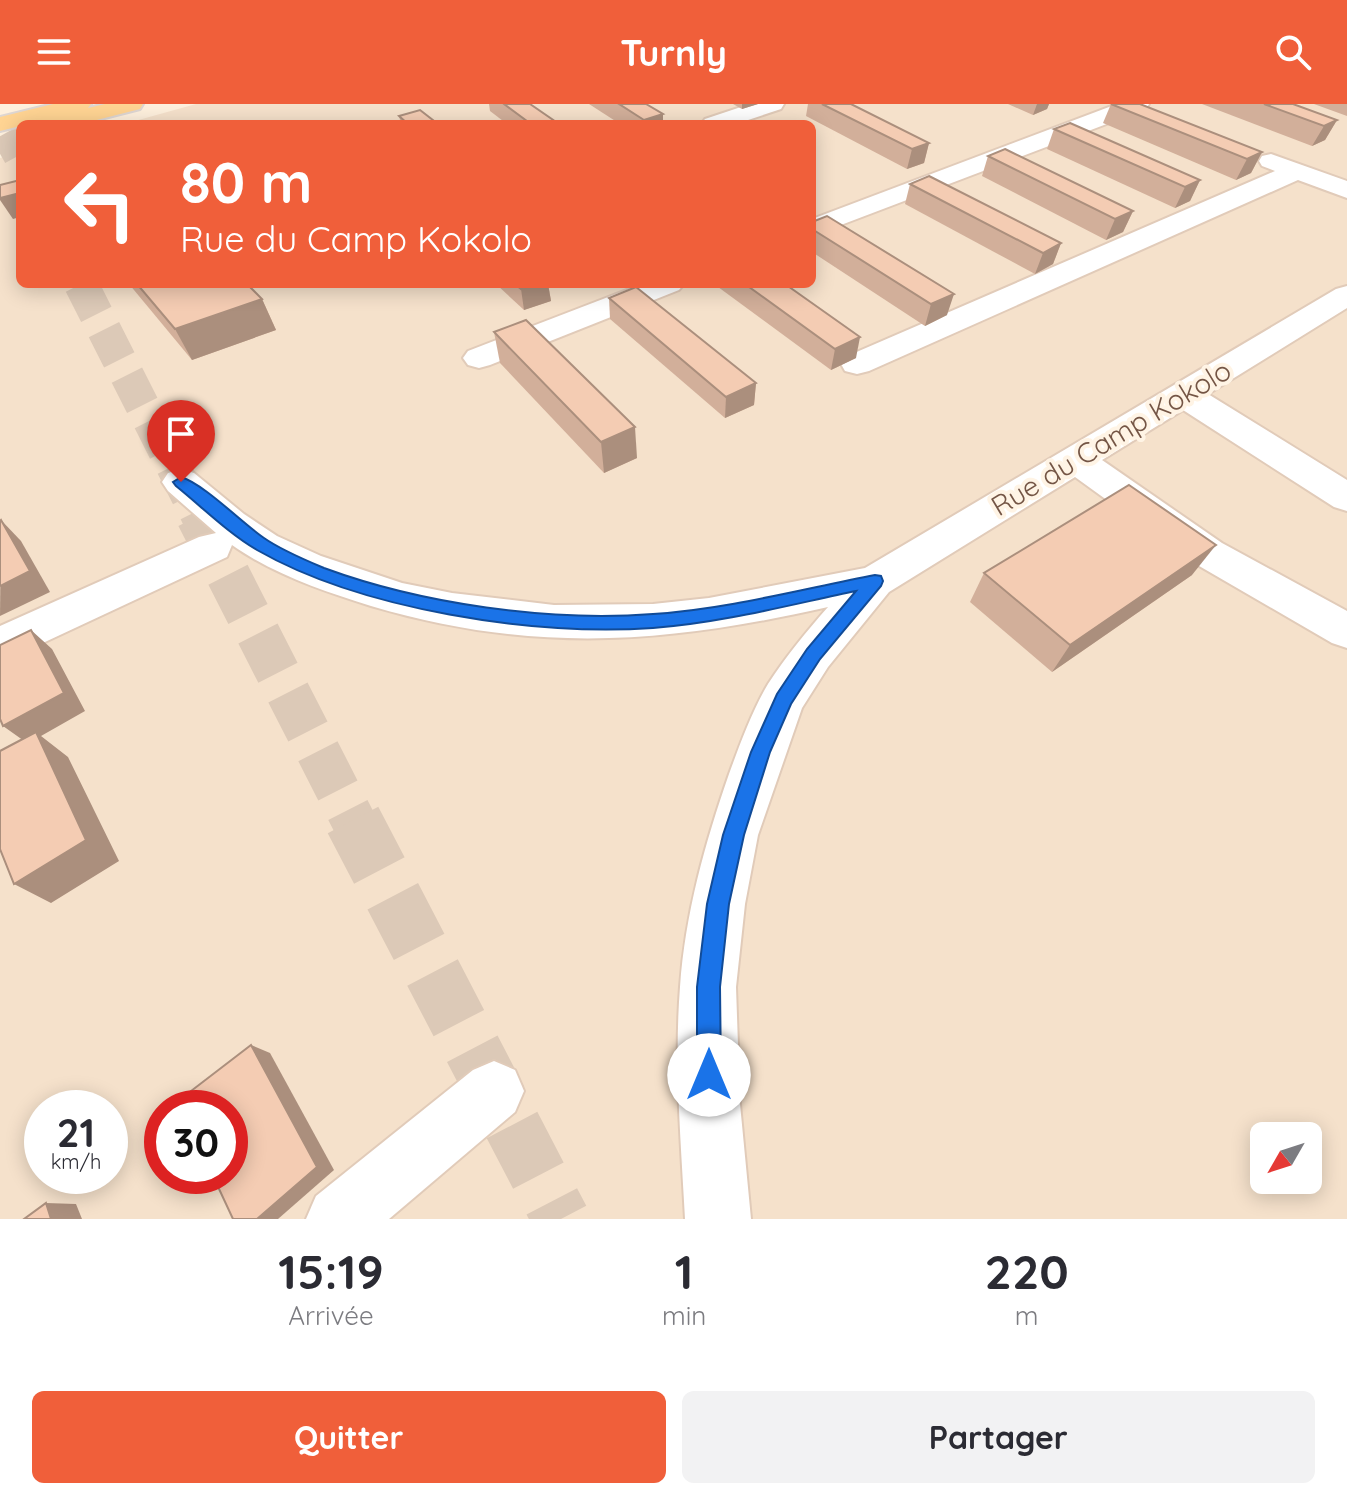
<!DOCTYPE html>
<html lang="fr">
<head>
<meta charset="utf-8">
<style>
  body { margin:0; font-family:Quicksand,sans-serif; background:#f2f2f3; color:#2b2b33; height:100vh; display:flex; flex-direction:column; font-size:30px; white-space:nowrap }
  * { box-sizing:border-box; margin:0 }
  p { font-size:26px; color:#7c7c81 }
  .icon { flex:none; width:44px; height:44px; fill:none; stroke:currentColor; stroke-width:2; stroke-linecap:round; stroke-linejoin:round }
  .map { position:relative; height:1115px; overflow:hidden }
  .drawer { display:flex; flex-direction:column; background:#fff; flex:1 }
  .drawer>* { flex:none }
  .banner { position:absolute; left:16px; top:16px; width:800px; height:168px; border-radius:12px; box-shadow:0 4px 20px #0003; background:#f05f3a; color:#fff; overflow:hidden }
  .needle { width:52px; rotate:231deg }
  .controls { position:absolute; left:1250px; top:1018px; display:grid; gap:16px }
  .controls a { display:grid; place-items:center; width:72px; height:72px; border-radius:12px; background:#fff; box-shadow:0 4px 20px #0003; font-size:40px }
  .speed { position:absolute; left:24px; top:986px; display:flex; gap:16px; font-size:40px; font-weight:700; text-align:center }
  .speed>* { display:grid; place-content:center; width:104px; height:104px; border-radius:50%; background:#fff; box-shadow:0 4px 20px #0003; line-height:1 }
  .speed small { font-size:20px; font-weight:400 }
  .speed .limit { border:12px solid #d22; background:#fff; color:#111 }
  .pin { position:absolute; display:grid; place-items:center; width:68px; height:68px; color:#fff; margin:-82px -34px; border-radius:50% 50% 50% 0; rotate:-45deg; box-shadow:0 0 8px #0007 }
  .pin .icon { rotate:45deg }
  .me { position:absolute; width:88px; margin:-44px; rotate:0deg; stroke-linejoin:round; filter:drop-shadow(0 0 6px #0008) }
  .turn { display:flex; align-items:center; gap:28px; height:168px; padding:0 32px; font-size:36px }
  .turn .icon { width:104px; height:104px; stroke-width:2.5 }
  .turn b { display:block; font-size:56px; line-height:68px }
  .eta { display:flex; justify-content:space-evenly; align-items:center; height:136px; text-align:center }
  .eta b { font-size:48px; font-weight:700; line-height:56px }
  .cta { display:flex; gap:16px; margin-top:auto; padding:16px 32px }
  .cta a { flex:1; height:92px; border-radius:12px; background:#f05f3a; color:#fff; font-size:32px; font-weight:700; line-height:92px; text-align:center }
  .cta a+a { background:#f2f2f3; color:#2b2b33 }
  header { display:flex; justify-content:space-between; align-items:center; height:104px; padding:0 32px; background:#f05f3a; color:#fff; font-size:36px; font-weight:700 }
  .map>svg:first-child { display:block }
  .residential { fill:#f5e1cb; fill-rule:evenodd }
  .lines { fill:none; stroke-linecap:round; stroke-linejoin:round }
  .minor-tunnel-far3 { stroke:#dcc9b7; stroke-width:26; stroke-dasharray:26 13; stroke-linecap:butt }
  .minor-tunnel-far2 { stroke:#dcc9b7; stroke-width:34; stroke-dasharray:34 17; stroke-linecap:butt }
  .minor-tunnel-far1 { stroke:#dcc9b7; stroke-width:44; stroke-dasharray:44 22; stroke-linecap:butt }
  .minor-tunnel { stroke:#dcc9b7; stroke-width:57; stroke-dasharray:57 29; stroke-linecap:butt }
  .minor-casing { stroke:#e1cbb9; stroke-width:4 }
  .major-casing { stroke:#ded6d2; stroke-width:4 }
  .minor { fill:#fff; fill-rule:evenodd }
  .major { fill:#ffd493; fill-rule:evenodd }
  .wall { fill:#d2af9a }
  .shaded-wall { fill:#ab8f7d }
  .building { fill:#f4ccb3; stroke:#ab8f7d; stroke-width:2 }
  .route { fill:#1a73e8; stroke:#114b97; stroke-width:2 }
  .labels { text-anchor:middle; stroke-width:8; stroke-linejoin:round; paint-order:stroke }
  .street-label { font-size:28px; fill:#745545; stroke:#fff4e5 }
</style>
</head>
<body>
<header><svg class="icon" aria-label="menu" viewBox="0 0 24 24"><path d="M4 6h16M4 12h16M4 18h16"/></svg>Turnly<svg class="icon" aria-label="search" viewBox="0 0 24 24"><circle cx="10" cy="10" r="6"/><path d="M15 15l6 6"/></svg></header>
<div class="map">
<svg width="1347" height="1115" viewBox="0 0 1347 1115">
  <rect width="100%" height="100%" fill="#fef0dd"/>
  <path class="residential" d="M196 0H1347V1115H0V54L20 49V180H812V20H124ZM42 1004H110V1072H42ZM162 1004H230V1072H162ZM1264 1032H1308V1076H1264Z"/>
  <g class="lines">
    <polyline class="minor-tunnel-far3" points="4,30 20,59"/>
    <polyline class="minor-tunnel-far2" points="81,180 199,414"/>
    <polyline class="minor-tunnel-far1" points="198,412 354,718"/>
    <polyline class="minor-tunnel" points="353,716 561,1115"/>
    <defs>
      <g id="minor">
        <polygon points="750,0 784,0 781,5 736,20 701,20 705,15"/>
        <polygon points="1117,0 1149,0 1146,5 812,132 812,115"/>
        <polygon points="1271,50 1347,77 1347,94 1298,76 869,267 857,270 845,267 841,260 845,253 1275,67 1262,62 1259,57 1262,52"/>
        <polygon points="642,180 684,180 679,186 490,261 479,264 468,261 463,254 468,247"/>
        <path d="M1347 182V204L1208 290 1347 376V407L1334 403 1183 306 1102 356 1222 439 1347 507V544L1332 539 1194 459 1075 373 889 488 828 563 802 604 758 731 745 800 736 883 740 1000 751 1115H685C681 1038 674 960 680 883 685 810 705 739 729 670 740 640 752 607 768 580 786 552 806 528 828 503 665 540 533 550 371 502 323 487 273 470 232 441L227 453 0 559V522L199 433 216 429 168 387 162 378 168 369 181 365 194 369 244 410 277 432 321 452 402 479 452 489 554 501 653 500 709 494 865 464 1336 185Z"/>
        <polygon points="494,957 515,966 524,987 515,1008 389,1115 306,1115 316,1092 473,966"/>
      </g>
      <polygon id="major" points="53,0 91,0 88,4 105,0 143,0 140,5 81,20 42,20 45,16 0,27 0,13"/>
    </defs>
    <use href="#minor" class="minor-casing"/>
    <use href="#major" class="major-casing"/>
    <use href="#minor" class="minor"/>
    <use href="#major" class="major"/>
  </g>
  <g class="wall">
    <polygon points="489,0 530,0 559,20 507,20 490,7"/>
    <polygon points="589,0 646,0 663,20 620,20"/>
    <polygon points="733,0 758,0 742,5"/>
    <polygon points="808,0 851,0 929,39 924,59 907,65 806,12"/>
    <polygon points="1008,0 1049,0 1047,5 1033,11"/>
    <polygon points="1111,0 1262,48 1251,69 1236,76 1103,19"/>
    <polygon points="1202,0 1293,0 1337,16 1325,36 1312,42"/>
    <polygon points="1314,0 1347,0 1347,12"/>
    <polygon points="399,12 438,20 401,20"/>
    <polygon points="1054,25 1200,76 1190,97 1175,104 1047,45"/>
    <polygon points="988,52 1133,107 1123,128 1106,136 982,72"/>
    <polygon points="910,80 1061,139 1053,160 1035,170 905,100"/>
    <polygon points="812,118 947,211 925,222 812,148"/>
    <polygon points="129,180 247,180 262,195 276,226 192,256"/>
    <polygon points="496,180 548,180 551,197 524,206"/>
    <polygon points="714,180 785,180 856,254 831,266"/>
    <polygon points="609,194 756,279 754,301 725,314 610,215"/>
    <polygon points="494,228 637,354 604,369 500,259"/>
    <polygon points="984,469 1192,471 1052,568 970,498"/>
  </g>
  <g class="shaded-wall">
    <polygon points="742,0 758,0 742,5"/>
    <polygon points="1037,0 1049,0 1047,5 1033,11"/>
    <polygon points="663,10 663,20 644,20 644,16"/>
    <polygon points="1337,16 1325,36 1312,42 1324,22"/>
    <polygon points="929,39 924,59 907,65 912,45"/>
    <polygon points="1262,48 1251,69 1236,76 1247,55"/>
    <polygon points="1200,76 1190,97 1175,104 1185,83"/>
    <polygon points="20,89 20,113 13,115 0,96 0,94"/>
    <polygon points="1133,107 1123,128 1106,136 1115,115"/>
    <polygon points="1061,139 1053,160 1035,170 1043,149"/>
    <polygon points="535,180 548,180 551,197 524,206 521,185"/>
    <polygon points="954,190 947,211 925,222 931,200"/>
    <polygon points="262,195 276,226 192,256 175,225"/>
    <polygon points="860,233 856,254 831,266 835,245"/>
    <polygon points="756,279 754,301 725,314 726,293"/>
    <polygon points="635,323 637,354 604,369 601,338"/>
    <polygon points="1,416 21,437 50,488 0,512"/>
    <polygon points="1216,441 1192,471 1052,568 1070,541"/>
    <polygon points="31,526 52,545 85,607 41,632 68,653 119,757 51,799 14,780 27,639 3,622"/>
    <polygon points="251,941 270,949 334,1066 278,1115 257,1115"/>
    <polygon points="46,1099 76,1100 82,1115 51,1115"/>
  </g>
  <g class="building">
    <polygon points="504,0 530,0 559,20 531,20"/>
    <polygon points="619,0 646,0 663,10 644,16"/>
    <polygon points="822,0 851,0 929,39 912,45"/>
    <polygon points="1111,0 1140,0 1262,48 1247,55"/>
    <polygon points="1264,0 1293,0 1337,16 1324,22"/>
    <polygon points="420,6 438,20 408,20 399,12"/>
    <polygon points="1070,19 1200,76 1185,83 1054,25"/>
    <polygon points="1005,45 1133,107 1115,115 988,52"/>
    <polygon points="929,72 1061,139 1043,149 910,80"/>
    <polygon points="20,76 20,89 0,94 0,81"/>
    <polygon points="827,112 954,190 931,200 812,125 812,118"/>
    <polygon points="137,180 247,180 262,195 175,225"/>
    <polygon points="515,180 535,180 521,185"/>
    <polygon points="745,180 785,180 860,233 835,245"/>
    <polygon points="636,183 756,279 726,293 609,194"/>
    <polygon points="526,216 635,323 601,338 494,228"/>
    <polygon points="1129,381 1216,441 1070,541 984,469"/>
    <polygon points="1,416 30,467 0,482 0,417"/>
    <polygon points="31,526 64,589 3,622 0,615 0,541"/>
    <polygon points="36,628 86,736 14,780 0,745 0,647"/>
    <polygon points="251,941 317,1063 257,1115 233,1115 213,1072 230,1072 230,1004 181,1004 178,997"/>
    <polygon points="46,1099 51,1115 24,1115"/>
  </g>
  <path class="route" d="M181 373C204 380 242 419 264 434 281 446 305 456 324 464 422 500 549 518 653 510 728 505 802 485 875 471L881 472 883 477 881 482 820 555 791 600 770 648 744 731 729 800 720 883 721 971 718 980 709 984 700 980 697 971V883L707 800 723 731 751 648 777 590 807 545 856 487C789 501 721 519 653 524 533 532 362 506 257 446 228 429 202 403 176 382L173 378Z"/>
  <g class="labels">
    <g class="street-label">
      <text transform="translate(1111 334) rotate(-31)" y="10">Rue du Camp Kokolo</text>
    </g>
  </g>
</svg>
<div class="controls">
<a><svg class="needle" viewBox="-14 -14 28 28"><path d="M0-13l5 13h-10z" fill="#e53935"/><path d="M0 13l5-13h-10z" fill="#7c7c81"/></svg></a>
</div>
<div class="speed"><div>21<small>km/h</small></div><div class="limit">30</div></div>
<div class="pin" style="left:181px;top:378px;background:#d93025"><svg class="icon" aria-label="arrive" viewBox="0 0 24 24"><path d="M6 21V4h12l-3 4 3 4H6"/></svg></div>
<svg class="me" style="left:709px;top:971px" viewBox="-20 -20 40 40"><circle r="19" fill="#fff"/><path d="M0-13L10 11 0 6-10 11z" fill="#1a73e8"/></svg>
<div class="banner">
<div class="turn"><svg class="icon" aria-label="left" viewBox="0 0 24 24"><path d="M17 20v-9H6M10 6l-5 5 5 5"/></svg><div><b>80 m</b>Rue du Camp Kokolo</div></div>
</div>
</div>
<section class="drawer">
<div class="eta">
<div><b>15:19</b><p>Arrivée</p></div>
<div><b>1</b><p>min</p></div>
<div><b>220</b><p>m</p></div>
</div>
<div class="cta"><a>Quitter</a><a>Partager</a></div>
</section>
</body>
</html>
